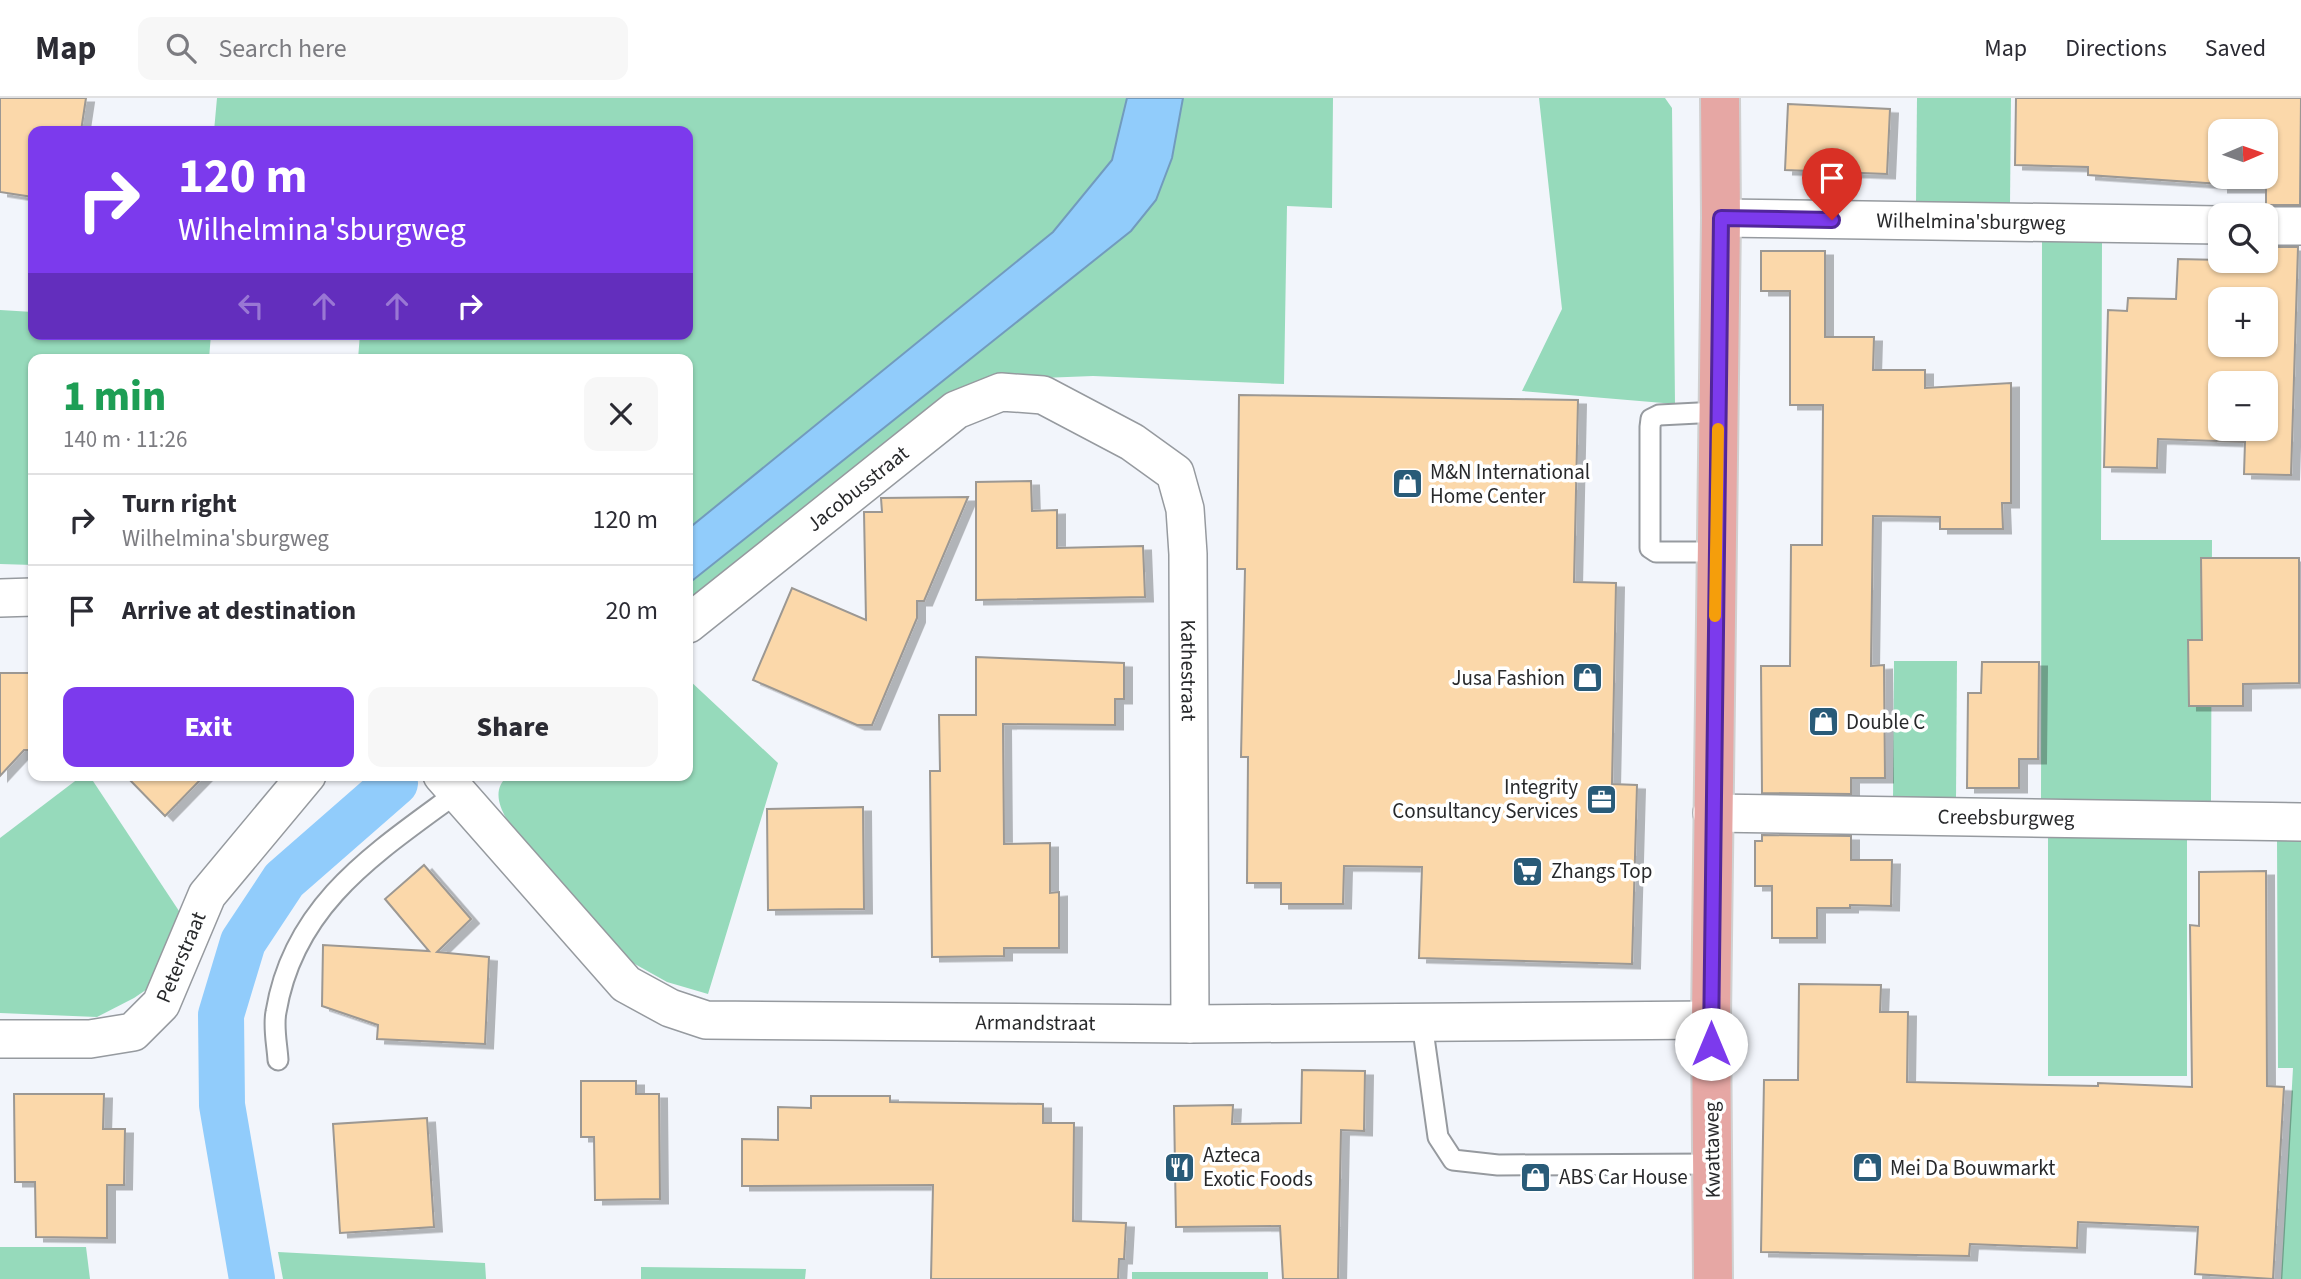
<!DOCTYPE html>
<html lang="en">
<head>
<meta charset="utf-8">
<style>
  body { margin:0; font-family:"Source Sans 3",sans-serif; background:#f7f7f7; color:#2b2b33; height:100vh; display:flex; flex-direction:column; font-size:26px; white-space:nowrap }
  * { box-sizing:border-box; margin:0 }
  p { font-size:23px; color:#7c7c81 }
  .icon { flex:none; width:38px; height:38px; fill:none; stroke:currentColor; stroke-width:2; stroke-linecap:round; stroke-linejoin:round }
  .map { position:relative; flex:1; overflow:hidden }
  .sheet { position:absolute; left:28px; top:256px; width:665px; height:427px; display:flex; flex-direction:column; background:#fff; border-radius:14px; box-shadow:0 2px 5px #0004 }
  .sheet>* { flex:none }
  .hud { position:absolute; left:28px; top:28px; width:665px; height:214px; border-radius:14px; box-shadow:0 2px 5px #0004; background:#7c3aed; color:#fff; overflow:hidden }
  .needle { width:46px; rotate:88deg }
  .buttons { position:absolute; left:2208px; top:21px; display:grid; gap:14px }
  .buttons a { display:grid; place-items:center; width:70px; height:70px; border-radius:14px; background:#fff; box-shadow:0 2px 5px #0004; font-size:35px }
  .pin { position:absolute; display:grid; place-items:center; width:60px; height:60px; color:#fff; margin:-72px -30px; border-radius:50% 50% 50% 0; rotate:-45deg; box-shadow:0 0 7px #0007 }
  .pin .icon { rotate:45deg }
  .me { position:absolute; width:77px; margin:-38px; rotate:0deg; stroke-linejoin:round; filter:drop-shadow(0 0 5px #0008) }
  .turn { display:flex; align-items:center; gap:24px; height:147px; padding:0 35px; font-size:32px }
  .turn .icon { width:91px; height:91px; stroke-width:2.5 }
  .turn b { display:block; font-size:49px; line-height:60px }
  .lanes { display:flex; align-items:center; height:66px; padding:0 35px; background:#0003; justify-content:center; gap:35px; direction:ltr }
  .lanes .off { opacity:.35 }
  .round { display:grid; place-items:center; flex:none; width:74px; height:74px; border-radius:14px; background:#f7f7f7 }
  .head { display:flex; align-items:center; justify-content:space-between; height:119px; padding:0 35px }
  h1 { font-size:42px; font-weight:800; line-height:52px; color:#1e9e55 }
  .button { display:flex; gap:14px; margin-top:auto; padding:14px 35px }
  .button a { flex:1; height:80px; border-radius:14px; background:#7c3aed; color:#fff; font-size:28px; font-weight:800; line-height:80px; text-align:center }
  .button a+a { background:#f7f7f7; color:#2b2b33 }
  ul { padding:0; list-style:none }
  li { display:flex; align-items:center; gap:21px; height:91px; padding:0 35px; border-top:2px solid #e1e1e2 }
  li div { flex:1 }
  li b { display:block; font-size:26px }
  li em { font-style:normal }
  header { display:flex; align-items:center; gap:42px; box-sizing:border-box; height:98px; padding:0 35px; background:#fff; border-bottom:2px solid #e1e1e2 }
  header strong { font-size:33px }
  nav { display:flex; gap:38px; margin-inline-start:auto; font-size:24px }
  .search { width:490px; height:63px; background:#f7f7f7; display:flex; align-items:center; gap:18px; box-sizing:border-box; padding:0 24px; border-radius:14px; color:#7c7c81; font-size:26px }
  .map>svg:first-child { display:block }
  .green { fill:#96dabb }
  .water { fill:#91ccfb; stroke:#729bbd; stroke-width:2 }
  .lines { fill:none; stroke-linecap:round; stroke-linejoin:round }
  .canal { stroke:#91ccfb; stroke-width:46 }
  .building { fill:#fbd8aa; stroke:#9c9893; stroke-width:2; fill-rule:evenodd; filter:url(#shadow) }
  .lane-casing { stroke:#969a9f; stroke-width:23 }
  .street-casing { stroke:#969a9f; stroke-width:40 }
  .primary-casing { stroke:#d0d0d0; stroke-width:42 }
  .lane { stroke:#fff; stroke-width:19 }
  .street { stroke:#fff; stroke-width:37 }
  .primary { stroke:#e6a7a4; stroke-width:38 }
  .route-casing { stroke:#51269a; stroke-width:18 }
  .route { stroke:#7c3aed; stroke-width:12 }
  .slow { stroke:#f59e0b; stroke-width:12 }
  .labels { text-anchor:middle; stroke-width:7; stroke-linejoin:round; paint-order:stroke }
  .street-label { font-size:21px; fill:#28292b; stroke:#fff }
  .poi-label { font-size:21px; fill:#28292b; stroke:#fff; text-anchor:start }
</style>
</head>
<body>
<header>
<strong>Map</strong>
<div class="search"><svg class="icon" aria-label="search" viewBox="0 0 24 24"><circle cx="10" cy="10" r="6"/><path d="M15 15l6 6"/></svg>Search here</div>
<nav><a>Map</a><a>Directions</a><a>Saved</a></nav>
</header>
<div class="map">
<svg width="2301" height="1181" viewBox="0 0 2301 1181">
  <defs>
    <filter id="shadow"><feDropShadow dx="8" dy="4.5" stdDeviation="0" flood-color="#0004"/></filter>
  </defs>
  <rect width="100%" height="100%" fill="#f2f5fb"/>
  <g class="green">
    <polygon points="217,0 1127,0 1112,62 1053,134 688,431 688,261 358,261 360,236 688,236 688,33 214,33"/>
    <polygon points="1183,0 1333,0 1332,110 1287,108 1284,286 1093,278 1015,281 688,511 688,486 1131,133 1156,101 1172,60"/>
    <polygon points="1539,0 1665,0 1672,10 1675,306 1522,293 1562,211"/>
    <polygon points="1917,0 2011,0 2010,106 1916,105"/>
    <polygon points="2042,143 2102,144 2101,442 2212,442 2211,703 2041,702"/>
    <polygon points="0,212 33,214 33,236 211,236 209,261 33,261 33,467 0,466"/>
    <polygon points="1894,563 1957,563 1956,700 1893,700"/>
    <path d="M688 581 778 665 708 896 667 884 617 856 506 720C498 706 493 689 509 677H688Z"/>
    <polygon points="83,677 89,677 183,819 162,881 134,900 97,919 0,915 0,740"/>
    <polygon points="2048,736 2187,737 2187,978 2048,978"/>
    <polygon points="2277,741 2301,741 2301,1181 2281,1181 2293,970 2278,970"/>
    <polygon points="0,1149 86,1149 90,1181 0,1181"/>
    <polygon points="278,1154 485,1165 486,1181 283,1181"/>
    <polygon points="641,1169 806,1171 805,1181 641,1181"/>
    <rect x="1132" y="1174" width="136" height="7"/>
  </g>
  <polygon class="water" points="1127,0 1183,0 1172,60 1156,102 1131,133 688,486 688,431 1053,134 1112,62"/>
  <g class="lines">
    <polyline class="canal" points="252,1181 222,1007 221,917 243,844 284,782 395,685"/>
  </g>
  <g class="building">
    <polygon points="0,0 86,0 81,33 33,33 33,99 0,94"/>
    <path d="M2016 0H2301L2300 107H2266V90H2220V86L2088 77V69L2015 67ZM2221 33H2266V79H2221Z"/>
    <polygon points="1788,6 1890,11 1887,76 1785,72"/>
    <path d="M2266 149H2298L2291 377 2244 376 2245 344 2158 341 2157 370 2104 369 2108 212 2127 213 2128 200 2176 201 2178 161 2266 163ZM2221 201H2266V247H2221ZM2221 285H2266V331H2221Z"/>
    <polygon points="1761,153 1825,153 1825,239 1874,239 1873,272 1925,272 1925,290 2011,285 2011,405 2002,405 2003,431 1940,431 1940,419 1873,418 1871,568 1884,567 1885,680 1851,680 1851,696 1762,695 1761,568 1790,568 1791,447 1822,447 1823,307 1790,307 1790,193 1761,193"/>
    <polygon points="1239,297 1578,302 1574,484 1616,485 1612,686 1637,687 1632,866 1419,860 1422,769 1344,768 1343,806 1281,806 1281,785 1247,785 1248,659 1241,659 1245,471 1237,471"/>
    <polygon points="1031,383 1032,413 1057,412 1057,450 1143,448 1145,499 976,502 976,384"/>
    <polygon points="968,399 924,503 917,503 917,520 872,627 857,627 753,582 792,490 866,522 864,414 882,414 881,400"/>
    <polygon points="2201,460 2299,460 2299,585 2243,586 2243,608 2189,608 2188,542 2202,542"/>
    <polygon points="976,559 1124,565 1124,601 1115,601 1115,627 1003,626 1004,746 1050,745 1050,795 1059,794 1059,850 1004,850 1004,858 932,859 930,673 940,673 939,617 976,617"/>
    <polygon points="1982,564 2039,564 2038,661 2019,661 2019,690 1967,690 1968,595 1981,595"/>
    <polygon points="0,575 33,575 33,652 24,652 0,678"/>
    <polygon points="125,677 205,677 165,718"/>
    <polygon points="863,709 864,811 768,812 767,711"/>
    <polygon points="1762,737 1851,738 1851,762 1892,762 1891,808 1850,807 1850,810 1817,810 1817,840 1772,840 1772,788 1755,788 1755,743 1762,743"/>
    <polygon points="424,767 471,821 437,854 489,859 485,946 377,941 378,927 322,908 323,847 429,853 385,801"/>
    <polygon points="2266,773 2267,988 2284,989 2273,1181 2195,1176 2198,1129 2078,1124 2077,1150 1970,1146 1969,1158 1761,1154 1764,982 1798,982 1799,886 1881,887 1880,914 1908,914 1907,984 2098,988 2098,985 2192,989 2190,827 2199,828 2199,774"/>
    <polygon points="1302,972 1365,973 1364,1033 1341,1032 1338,1181 1283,1181 1280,1128 1176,1129 1174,1008 1233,1007 1232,1026 1301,1025"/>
    <polygon points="581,983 636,983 636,996 659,996 660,1101 595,1102 594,1039 581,1039"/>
    <polygon points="14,996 104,996 103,1031 125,1031 124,1087 107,1087 107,1140 36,1139 35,1084 15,1084"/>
    <polygon points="811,998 890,998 890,1004 1043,1006 1043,1025 1074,1025 1073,1123 1126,1125 1124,1161 1119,1161 1118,1181 931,1181 933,1087 742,1088 742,1041 778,1042 778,1009 811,1010"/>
    <polygon points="427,1020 434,1129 340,1135 333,1026"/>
  </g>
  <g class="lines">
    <defs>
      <g id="lane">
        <polyline points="1716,454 1656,454 1650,450 1650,329 1651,321 1659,317 1718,314"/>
        <polyline points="1422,925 1438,1039 1453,1062 1498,1067 1712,1066"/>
        <path d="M278 962C277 946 273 929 276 914 294 805 377 754 458 694"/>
      </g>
      <g id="street">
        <path id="s1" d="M1721 120 2221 127"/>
        <polyline points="2266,128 2301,128"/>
        <polyline points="0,500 33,499"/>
        <path id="s2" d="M688 526 956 312 1001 294 1043 297 1132 344 1175 375 1185 411 1188 456 1190 926"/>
        <path id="s3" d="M442 677 626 886 670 910 706 922 1190 926 1711 922"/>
        <path id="s4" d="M1712 715 2301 724"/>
        <path id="s5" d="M0 941H90L133 934 161 906 207 797 307 677"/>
      </g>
      <polyline id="primary" points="1713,1181 1711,922 1721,120 1720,0"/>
    </defs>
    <use href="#lane" class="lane-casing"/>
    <use href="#street" class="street-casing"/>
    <use href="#primary" class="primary-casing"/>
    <use href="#lane" class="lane"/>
    <use href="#street" class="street"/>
    <use href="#primary" class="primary"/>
  </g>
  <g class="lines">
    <defs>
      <polyline id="route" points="1711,946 1721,120 1832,122"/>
    </defs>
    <use href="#route" class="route-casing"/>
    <use href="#route" class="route"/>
    <polyline class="slow" points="1715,518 1718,331"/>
  </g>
  <defs>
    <symbol id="shop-square" viewBox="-11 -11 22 22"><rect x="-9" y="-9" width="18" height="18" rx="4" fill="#295b78" stroke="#fff"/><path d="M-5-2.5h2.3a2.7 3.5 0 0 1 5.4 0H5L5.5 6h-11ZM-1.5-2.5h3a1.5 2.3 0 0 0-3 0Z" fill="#fff"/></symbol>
    <symbol id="office-square" viewBox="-11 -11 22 22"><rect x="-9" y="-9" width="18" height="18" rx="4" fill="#295b78" stroke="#fff"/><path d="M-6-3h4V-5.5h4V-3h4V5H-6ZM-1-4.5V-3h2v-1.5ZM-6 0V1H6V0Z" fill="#fff"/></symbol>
    <symbol id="supermarket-square" viewBox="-11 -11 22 22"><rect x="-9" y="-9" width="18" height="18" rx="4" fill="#295b78" stroke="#fff"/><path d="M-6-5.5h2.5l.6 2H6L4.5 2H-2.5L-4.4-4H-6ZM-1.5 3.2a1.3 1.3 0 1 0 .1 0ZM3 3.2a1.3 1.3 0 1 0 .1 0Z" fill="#fff"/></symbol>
    <symbol id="restaurant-square" viewBox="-11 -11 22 22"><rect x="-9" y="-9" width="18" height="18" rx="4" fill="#295b78" stroke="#fff"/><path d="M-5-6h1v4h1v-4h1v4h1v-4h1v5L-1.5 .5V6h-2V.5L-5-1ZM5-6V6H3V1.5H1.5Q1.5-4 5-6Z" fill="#fff"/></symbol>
  </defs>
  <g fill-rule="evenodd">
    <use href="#shop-square" x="1390" y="368" width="35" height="35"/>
    <use href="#shop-square" x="1570" y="562" width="35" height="35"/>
    <use href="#shop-square" x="1806" y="606" width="35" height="35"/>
    <use href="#office-square" x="1584" y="684" width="35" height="35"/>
    <use href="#supermarket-square" x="1510" y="756" width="35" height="35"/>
    <use href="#restaurant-square" x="1162" y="1052" width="35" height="35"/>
    <use href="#shop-square" x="1850" y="1052" width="35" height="35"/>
    <use href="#shop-square" x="1518" y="1062" width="35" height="35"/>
  </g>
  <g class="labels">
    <g class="street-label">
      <text dy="7" stroke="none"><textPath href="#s1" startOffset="250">Wilhelmina'sburgweg</textPath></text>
      <text dy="7" stroke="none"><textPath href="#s2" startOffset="217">Jacobusstraat</textPath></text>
      <text dy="7" stroke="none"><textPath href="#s2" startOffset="786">Kathestraat</textPath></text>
      <text dy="7" stroke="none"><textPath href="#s4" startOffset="294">Creebsburgweg</textPath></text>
      <text dy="7" stroke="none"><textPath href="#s5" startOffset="224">Peterstraat</textPath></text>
      <text dy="7" stroke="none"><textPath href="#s3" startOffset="696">Armandstraat</textPath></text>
      <text transform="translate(1712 1052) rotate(-91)" y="7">Kwattaweg</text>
    </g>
    <g class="poi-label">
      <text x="1430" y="381">M&amp;N International<tspan x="1430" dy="24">Home Center</tspan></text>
      <text x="1565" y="587" text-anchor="end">Jusa Fashion</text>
      <text x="1846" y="631">Double C</text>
      <text x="1578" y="696" text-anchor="end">Integrity<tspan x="1578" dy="24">Consultancy Services</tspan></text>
      <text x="1551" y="780">Zhangs Top</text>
      <text x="1203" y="1064">Azteca<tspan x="1203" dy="24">Exotic Foods</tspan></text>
      <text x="1890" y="1077">Mei Da Bouwmarkt</text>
      <text x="1559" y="1086">ABS Car House</text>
    </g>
  </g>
</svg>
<div class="buttons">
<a><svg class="needle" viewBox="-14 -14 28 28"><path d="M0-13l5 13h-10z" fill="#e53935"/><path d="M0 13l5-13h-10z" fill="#7c7c81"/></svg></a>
<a><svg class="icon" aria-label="search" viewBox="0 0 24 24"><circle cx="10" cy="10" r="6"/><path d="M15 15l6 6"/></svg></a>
<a>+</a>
<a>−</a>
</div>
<div class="pin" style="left:1832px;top:122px;background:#d93025"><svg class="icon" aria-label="arrive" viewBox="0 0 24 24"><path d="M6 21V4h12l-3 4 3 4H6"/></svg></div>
<svg class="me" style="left:1711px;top:946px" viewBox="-20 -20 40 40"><circle r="19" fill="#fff"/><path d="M0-13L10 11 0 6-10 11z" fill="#7c3aed"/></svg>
<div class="hud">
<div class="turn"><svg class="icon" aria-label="right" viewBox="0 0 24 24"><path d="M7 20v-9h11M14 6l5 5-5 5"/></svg><div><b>120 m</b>Wilhelmina'sburgweg</div></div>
<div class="lanes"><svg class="icon off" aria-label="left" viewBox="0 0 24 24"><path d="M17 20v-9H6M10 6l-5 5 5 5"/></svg><svg class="icon off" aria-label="ahead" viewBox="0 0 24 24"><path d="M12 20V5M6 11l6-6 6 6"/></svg><svg class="icon off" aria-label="ahead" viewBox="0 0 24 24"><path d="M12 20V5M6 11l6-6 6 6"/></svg><svg class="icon" aria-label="right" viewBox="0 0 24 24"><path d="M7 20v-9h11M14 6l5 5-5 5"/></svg></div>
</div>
<section class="sheet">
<div class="head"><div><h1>1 min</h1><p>140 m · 11:26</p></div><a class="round"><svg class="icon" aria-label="close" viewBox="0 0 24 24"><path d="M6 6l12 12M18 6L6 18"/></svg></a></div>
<ul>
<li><svg class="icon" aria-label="right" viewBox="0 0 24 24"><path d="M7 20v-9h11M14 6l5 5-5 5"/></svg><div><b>Turn right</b><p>Wilhelmina'sburgweg</p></div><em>120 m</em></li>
<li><svg class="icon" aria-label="arrive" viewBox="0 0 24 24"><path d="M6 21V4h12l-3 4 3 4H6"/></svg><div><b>Arrive at destination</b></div><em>20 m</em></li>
</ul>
<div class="button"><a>Exit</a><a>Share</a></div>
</section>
</div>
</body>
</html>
